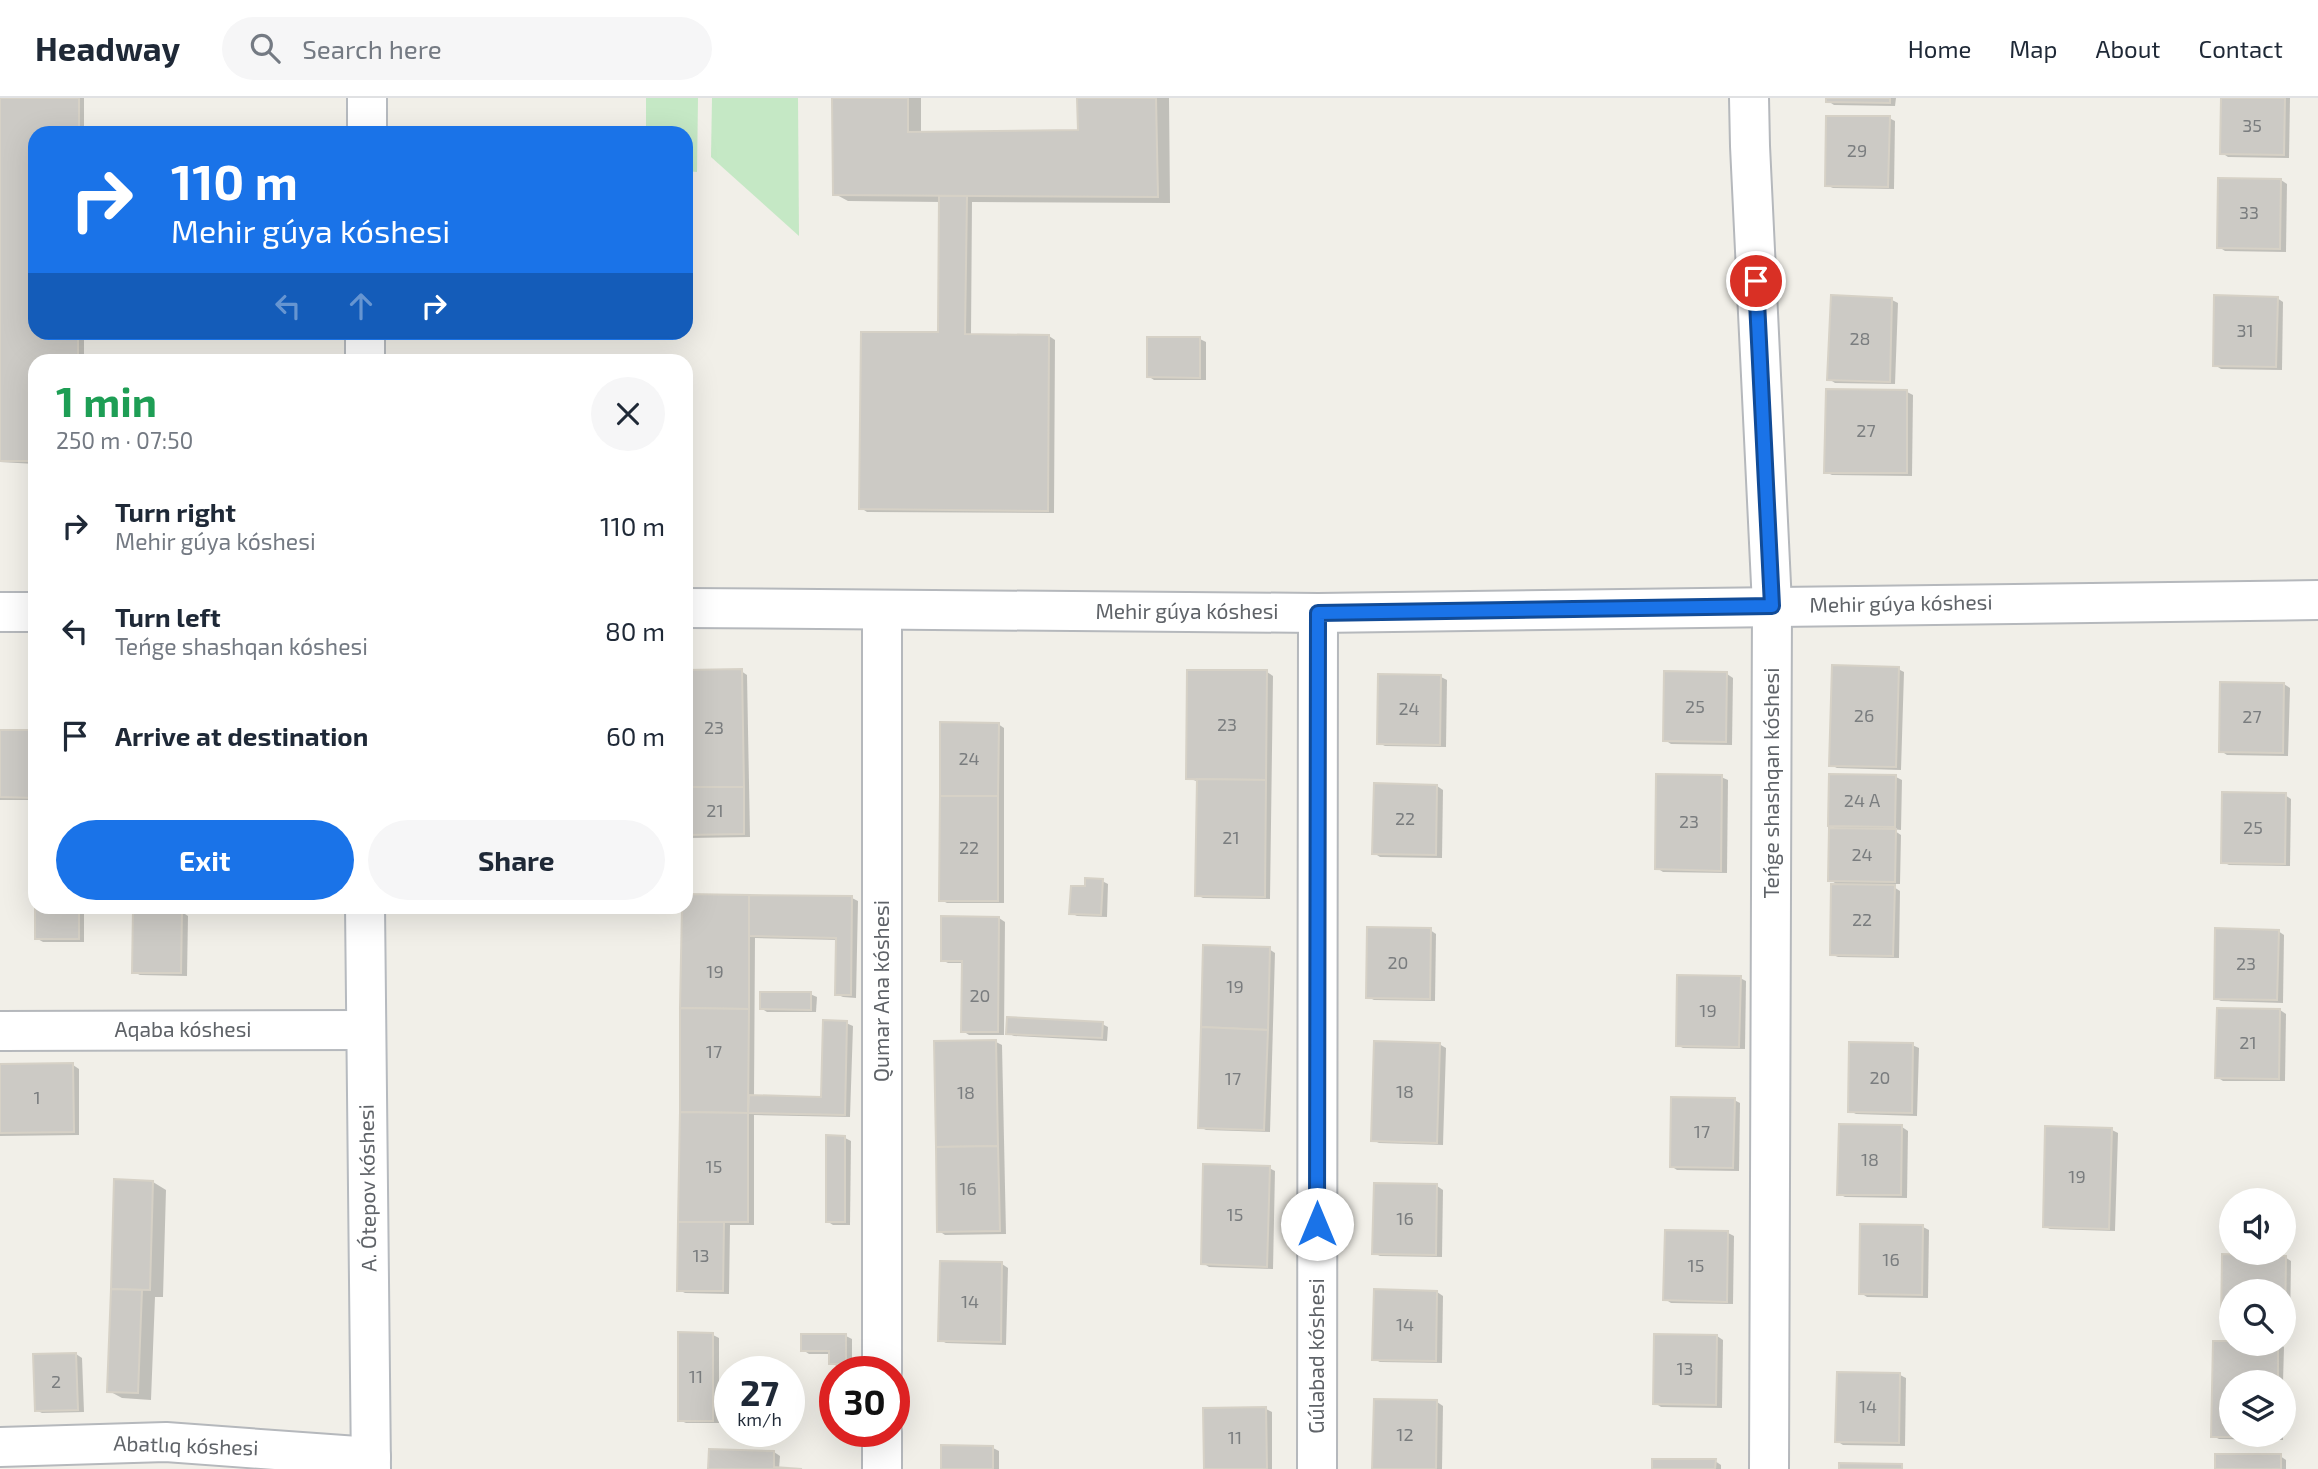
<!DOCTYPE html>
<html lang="en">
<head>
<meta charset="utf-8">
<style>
  body { margin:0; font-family:"Exo 2",sans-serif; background:#f6f6f7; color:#1f2937; height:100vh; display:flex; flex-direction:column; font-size:26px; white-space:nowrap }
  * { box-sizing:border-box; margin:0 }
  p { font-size:23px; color:#747a83 }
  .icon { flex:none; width:38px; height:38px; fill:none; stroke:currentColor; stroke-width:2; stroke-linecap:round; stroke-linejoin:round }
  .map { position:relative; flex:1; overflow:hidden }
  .details { position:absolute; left:28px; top:256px; width:665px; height:560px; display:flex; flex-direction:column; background:#fff; border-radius:21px; box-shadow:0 7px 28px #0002 }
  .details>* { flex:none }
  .top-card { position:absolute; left:28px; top:28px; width:665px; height:214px; border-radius:21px; box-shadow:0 7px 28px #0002; background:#1a73e8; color:#fff; overflow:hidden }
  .buttons { position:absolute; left:2219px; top:1090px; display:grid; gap:14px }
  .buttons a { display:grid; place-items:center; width:77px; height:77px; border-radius:50%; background:#fff; box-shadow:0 7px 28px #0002; font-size:35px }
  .speed { position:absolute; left:714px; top:1258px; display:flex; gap:14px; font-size:35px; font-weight:700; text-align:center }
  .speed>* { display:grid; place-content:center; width:91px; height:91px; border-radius:50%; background:#fff; box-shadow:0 7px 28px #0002; line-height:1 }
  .speed small { font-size:18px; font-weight:400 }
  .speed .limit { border:10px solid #d22; background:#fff; color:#111 }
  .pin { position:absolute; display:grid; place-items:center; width:60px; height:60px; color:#fff; margin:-30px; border:4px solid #fff; border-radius:50%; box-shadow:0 2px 7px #0007 }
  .me { position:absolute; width:77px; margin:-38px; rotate:0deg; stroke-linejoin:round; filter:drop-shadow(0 0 5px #0008) }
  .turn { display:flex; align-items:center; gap:24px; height:147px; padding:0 28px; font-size:32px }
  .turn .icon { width:91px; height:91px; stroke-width:2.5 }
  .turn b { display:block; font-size:49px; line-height:60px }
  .lanes { display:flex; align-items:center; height:66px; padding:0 28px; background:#0003; justify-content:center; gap:35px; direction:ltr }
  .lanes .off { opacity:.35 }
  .round { display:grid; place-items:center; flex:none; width:74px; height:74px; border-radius:37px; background:#f6f6f7 }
  .summary { display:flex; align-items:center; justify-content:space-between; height:119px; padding:0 28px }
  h1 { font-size:42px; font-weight:700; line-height:52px; color:#1e9e55 }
  .cta { display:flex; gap:14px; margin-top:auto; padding:14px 28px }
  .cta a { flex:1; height:80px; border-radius:42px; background:#1a73e8; color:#fff; font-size:28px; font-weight:700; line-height:80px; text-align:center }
  .cta a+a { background:#f6f6f7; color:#1f2937 }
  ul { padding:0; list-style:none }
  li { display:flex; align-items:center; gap:21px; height:105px; padding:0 28px }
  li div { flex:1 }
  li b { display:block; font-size:26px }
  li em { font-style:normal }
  header { display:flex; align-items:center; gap:42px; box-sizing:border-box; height:98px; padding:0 35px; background:#fff; border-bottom:2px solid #e0e1e3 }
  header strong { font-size:33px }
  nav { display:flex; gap:38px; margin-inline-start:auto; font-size:24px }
  .search { width:490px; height:63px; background:#f6f6f7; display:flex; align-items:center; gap:18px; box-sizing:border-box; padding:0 24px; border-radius:38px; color:#747a83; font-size:26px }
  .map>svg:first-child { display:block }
  .green { fill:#c5e8c5 }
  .shadow { fill:#0003 }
  .building { fill:#cccac5; stroke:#d6d1c6; stroke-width:2 }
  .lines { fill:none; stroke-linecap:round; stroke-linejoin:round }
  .minor-casing { stroke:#b5b8bc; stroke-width:42 }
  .secondary-casing { stroke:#b6babf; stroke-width:42 }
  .minor { stroke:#fff; stroke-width:38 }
  .secondary { stroke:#fff; stroke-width:38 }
  .route-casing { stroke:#114b97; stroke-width:18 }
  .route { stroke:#1a73e8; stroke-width:12 }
  .labels { text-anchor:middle; stroke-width:5; stroke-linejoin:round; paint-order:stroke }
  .number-label { font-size:18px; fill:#7a7d7f }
  .street-label { font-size:21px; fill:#5f6368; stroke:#fff }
</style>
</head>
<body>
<header>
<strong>Headway</strong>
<div class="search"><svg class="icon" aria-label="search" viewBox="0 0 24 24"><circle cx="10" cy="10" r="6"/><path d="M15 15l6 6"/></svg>Search here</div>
<nav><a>Home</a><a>Map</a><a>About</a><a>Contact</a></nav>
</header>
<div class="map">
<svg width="2318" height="1371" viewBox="0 0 2318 1371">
  <rect width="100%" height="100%" fill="#f1efe8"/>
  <g class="green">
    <polygon points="646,0 698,0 697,74 686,73 686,35 646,35"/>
    <polygon points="712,0 798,0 799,138 711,59"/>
  </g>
  <g class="shadow">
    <polygon points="0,0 84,0 84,35 35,35 35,234 84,234 84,262 35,262 35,366 0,364"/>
    <polygon points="834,0 921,0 921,36 1080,34 1079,0 1169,0 1170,105 972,104 971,238 1049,238 1055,242 1054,415 867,414 861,410 940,236 941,104 848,103 835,96"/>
    <polygon points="1828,0 1896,0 1895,8 1834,7 1828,3"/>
    <polygon points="2223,0 2290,0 2289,60 2228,59 2222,55"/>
    <polygon points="1889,20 1895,23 1894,91 1833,90 1826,87"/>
    <polygon points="2281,82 2287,86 2286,154 2225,153 2219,149"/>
    <polygon points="1832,199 1892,202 1898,205 1895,286 1835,285 1829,281"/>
    <polygon points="2277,200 2283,204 2282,272 2221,271 2215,267"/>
    <polygon points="1200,241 1206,244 1206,282 1154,282 1148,278"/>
    <polygon points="1827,292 1907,294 1913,297 1912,378 1832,377 1826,374"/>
    <polygon points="1898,571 1904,574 1901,672 1837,670 1831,667"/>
    <polygon points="741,573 747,577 750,739 689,740 686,738 686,574"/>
    <polygon points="1267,574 1273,578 1270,801 1203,800 1197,797 1199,684 1188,680"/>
    <polygon points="1727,576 1733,580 1732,647 1671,646 1665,642"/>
    <polygon points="1441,579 1447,582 1446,649 1385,648 1379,645"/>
    <polygon points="2284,586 2290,590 2288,658 2227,657 2221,653"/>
    <polygon points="998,626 1004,630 1004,805 947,805 941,802"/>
    <polygon points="0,633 35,634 35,702 0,702"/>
    <polygon points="1721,679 1728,682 1727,775 1663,774 1657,770"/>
    <polygon points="1896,679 1902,682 1901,732 1892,731 1901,737 1900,786 1889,786 1900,793 1899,860 1838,859 1831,856 1840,788 1830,782 1838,732 1830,727"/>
    <polygon points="1437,688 1443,692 1442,760 1380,759 1374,755"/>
    <polygon points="2285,697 2291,701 2290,768 2229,767 2223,764"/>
    <polygon points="1102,783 1108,786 1107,819 1077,818 1071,815 1086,790"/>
    <polygon points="686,798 852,800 858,803 856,900 843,899 836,896 838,842 755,840 754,999 823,1001 846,925 853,928 850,1019 754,1017 754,1127 730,1127 729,1196 685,1195 679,1192"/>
    <polygon points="36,808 84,808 84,844 43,844 36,840"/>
    <polygon points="182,814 188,818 187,878 140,877 134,874"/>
    <polygon points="999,820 1005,824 1004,937 969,937 963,933 964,865 948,865 942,862"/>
    <polygon points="1430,832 1436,836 1435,903 1374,902 1368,899"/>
    <polygon points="2278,833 2284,837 2283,905 2221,903 2215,900"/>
    <polygon points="1269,851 1275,855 1270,1034 1206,1032 1200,1029"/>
    <polygon points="1740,880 1746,883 1745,951 1683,950 1677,947"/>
    <polygon points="810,896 817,899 816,914 767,914 761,910"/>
    <polygon points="2280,912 2286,916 2285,983 2223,983 2217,979"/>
    <polygon points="1102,926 1108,929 1107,943 1014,938 1007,935"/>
    <polygon points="996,944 1002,947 1006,1136 945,1137 939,1133"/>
    <polygon points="1439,946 1446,950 1443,1047 1379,1045 1373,1042"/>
    <polygon points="1912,947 1919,950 1917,1018 1856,1016 1850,1013"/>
    <polygon points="73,967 79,971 79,1037 0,1038 0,968"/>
    <polygon points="1734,1002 1740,1005 1739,1073 1677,1072 1671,1068"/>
    <polygon points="1841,1028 1902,1029 1908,1033 1907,1100 1845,1099 1839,1096"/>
    <polygon points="2112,1032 2118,1035 2115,1133 2050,1131 2044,1128"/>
    <polygon points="845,1040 851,1043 850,1127 833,1127 827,1123"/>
    <polygon points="1269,1070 1275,1073 1273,1171 1209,1169 1203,1165"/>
    <polygon points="116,1083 153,1084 166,1092 163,1199 155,1199 151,1302 122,1300 109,1293"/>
    <polygon points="1437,1088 1443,1092 1442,1159 1380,1158 1374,1155"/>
    <polygon points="1923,1129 1929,1132 1928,1200 1867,1199 1861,1195"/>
    <polygon points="1728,1135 1734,1138 1733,1206 1671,1205 1665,1201"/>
    <polygon points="2224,1158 2285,1159 2291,1163 2290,1231 2284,1230 2284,1194 2231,1194 2231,1229 2223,1226"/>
    <polygon points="1002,1166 1008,1170 1006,1247 946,1245 940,1242"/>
    <polygon points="1437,1194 1443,1198 1442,1265 1380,1264 1374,1261"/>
    <polygon points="713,1237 719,1240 719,1325 686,1325 679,1322"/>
    <polygon points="846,1238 852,1241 852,1268 837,1268 830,1265 830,1256 809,1256 803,1252"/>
    <polygon points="1717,1238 1723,1242 1722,1310 1661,1309 1655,1305"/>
    <polygon points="2214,1245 2279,1246 2284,1249 2283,1284 2231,1284 2231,1337 2283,1337 2283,1342 2219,1341 2213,1338"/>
    <polygon points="76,1256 82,1260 84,1314 42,1315 36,1312 35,1257"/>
    <polygon points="1900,1277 1906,1280 1905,1348 1843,1347 1837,1343"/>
    <polygon points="1437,1304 1443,1308 1442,1371 1374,1371"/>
    <polygon points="1266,1311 1272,1314 1272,1371 1206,1371"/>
    <polygon points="993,1350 999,1353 999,1371 942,1371"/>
    <polygon points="774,1354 780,1358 779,1371 710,1371"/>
    <polygon points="2280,1358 2286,1362 2286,1371 2217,1371"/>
    <polygon points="1715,1363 1721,1367 1721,1371 1653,1371"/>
  </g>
  <g class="building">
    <polygon points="0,0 79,0 79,35 35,35 35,234 78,234 78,262 35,262 35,363 0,363"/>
    <polygon points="832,0 908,0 908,34 1078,32 1077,0 1156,0 1158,99 833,97"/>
    <polygon points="1826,0 1890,0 1890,5 1826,4"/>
    <polygon points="2221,0 2285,0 2284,57 2220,56"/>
    <polygon points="1826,18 1890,18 1888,89 1825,88"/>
    <polygon points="2218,80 2281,81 2280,151 2217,150"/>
    <polygon points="939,98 967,98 965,236 1049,237 1048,413 859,411 861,234 938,234"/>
    <polygon points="1831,197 1892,200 1890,284 1827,282"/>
    <polygon points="2214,197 2278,199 2276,269 2213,268"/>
    <polygon points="1147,239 1200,239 1200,280 1147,279"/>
    <polygon points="1826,291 1907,292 1907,375 1824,375"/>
    <polygon points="1832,567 1899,569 1896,669 1829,668"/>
    <polygon points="742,571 744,689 686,689 686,572"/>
    <polygon points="1187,572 1267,572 1266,682 1186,681"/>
    <polygon points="1664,573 1727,574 1726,644 1663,643"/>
    <polygon points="1378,576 1441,577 1440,647 1377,646"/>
    <polygon points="2220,584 2284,585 2283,655 2219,654"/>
    <polygon points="940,624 999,625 998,698 940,698"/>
    <polygon points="0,632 35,632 35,700 0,699"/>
    <polygon points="1656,676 1722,677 1721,773 1655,771"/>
    <polygon points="1829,676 1896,677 1895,729 1828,728"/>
    <polygon points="1197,681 1266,682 1265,799 1195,798"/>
    <polygon points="1374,685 1437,687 1436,757 1372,756"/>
    <polygon points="686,689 744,689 744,736 686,737"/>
    <polygon points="2222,694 2286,695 2285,766 2221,765"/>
    <polygon points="940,698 998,698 998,803 939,803"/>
    <polygon points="1829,730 1896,731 1895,784 1828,783"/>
    <polygon points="1085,780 1103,781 1101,817 1069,816 1071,788 1085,788"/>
    <polygon points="35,786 35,808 79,808 79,841 35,841"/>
    <polygon points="1831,786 1895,787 1893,858 1830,857"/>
    <polygon points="686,796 749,797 749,911 680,910 682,808 686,808"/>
    <polygon points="749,797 852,798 851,897 835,897 836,840 749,838"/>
    <polygon points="133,811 182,813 181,875 132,875"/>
    <polygon points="941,818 999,819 998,934 961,934 962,863 941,863"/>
    <polygon points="1367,829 1431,830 1430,901 1366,900"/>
    <polygon points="2215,830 2279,832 2277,902 2214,901"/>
    <polygon points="1203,847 1270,849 1268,932 1201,929"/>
    <polygon points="1677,877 1741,878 1739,949 1676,948"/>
    <polygon points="760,894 811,894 811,912 760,911"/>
    <polygon points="680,910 749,911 748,1015 680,1014"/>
    <polygon points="2217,910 2280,911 2279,981 2215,980"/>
    <polygon points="1007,919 1103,924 1102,940 1006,936"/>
    <polygon points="823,922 847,923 845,1017 748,1015 749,997 821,999"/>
    <polygon points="1201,929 1268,932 1264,1032 1198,1030"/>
    <polygon points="996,942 998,1048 936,1049 934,943"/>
    <polygon points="1374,943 1440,945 1437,1045 1371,1043"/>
    <polygon points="1849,944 1913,945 1912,1015 1848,1014"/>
    <polygon points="73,965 74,1034 0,1035 0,966"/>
    <polygon points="1671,999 1735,1000 1733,1070 1670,1069"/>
    <polygon points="680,1014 748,1015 748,1124 678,1124"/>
    <polygon points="1839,1026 1902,1027 1901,1097 1837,1097"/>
    <polygon points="2045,1028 2112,1030 2109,1131 2043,1129"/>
    <polygon points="826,1037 845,1038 845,1124 826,1124"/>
    <polygon points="998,1048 1000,1133 937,1134 936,1049"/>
    <polygon points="1203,1066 1270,1068 1267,1169 1201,1166"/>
    <polygon points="114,1081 153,1083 150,1192 111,1191"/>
    <polygon points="1374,1085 1437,1086 1436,1157 1372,1156"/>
    <polygon points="678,1124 724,1124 723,1193 677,1193"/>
    <polygon points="1860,1126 1923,1127 1922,1197 1859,1196"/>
    <polygon points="1665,1132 1728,1133 1727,1204 1663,1202"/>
    <polygon points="2222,1156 2286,1158 2285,1228 2284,1194 2231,1194 2231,1227 2221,1227"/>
    <polygon points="940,1163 1002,1164 1001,1244 938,1243"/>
    <polygon points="111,1191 142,1192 138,1295 107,1294"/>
    <polygon points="1374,1191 1437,1193 1436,1263 1372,1262"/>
    <polygon points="678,1234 713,1235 713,1323 678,1323"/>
    <polygon points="801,1236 846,1236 846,1266 829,1266 829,1253 801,1253"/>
    <polygon points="1654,1236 1717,1237 1716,1307 1653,1306"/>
    <polygon points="2213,1243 2231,1243 2231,1246 2278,1246 2278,1284 2231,1284 2231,1337 2277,1337 2277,1339 2211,1339"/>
    <polygon points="76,1255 78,1312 35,1313 33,1256"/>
    <polygon points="1837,1274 1900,1275 1899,1345 1835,1344"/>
    <polygon points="1374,1301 1437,1302 1436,1371 1372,1371"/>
    <polygon points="1266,1309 1267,1371 1204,1371 1203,1310"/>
    <polygon points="941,1347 993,1348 993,1371 941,1371"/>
    <polygon points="709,1351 774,1353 774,1369 802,1371 708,1371"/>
    <rect x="2215" y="1356" width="66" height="15"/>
    <polygon points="1652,1361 1716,1361 1715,1371 1652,1371"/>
    <polygon points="1839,1365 1902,1366 1902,1371 1839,1371"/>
  </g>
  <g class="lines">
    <defs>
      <g id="minor">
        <polyline points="1749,0 1750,48 1772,507 1769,1371"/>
        <polyline points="686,510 1318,515 2318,502"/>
        <polyline points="0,514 35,514"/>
        <polyline points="0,933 366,932"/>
        <polyline points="882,1274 882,512"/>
        <polyline points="0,1349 166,1344 371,1359"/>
        <polyline points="882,1371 882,1334"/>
        <polyline points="1317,1371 1318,515"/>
      </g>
      <g id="secondary">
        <polyline points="367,35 367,0"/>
        <polyline points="365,262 365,234"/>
        <polyline points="365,808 371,1371"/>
      </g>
    </defs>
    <use href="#minor" class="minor-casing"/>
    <use href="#secondary" class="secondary-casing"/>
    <use href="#minor" class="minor"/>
    <use href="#secondary" class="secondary"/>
  </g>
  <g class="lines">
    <defs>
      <polyline id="route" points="1317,1126 1318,515 1772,508 1756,183"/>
    </defs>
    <use href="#route" class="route-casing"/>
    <use href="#route" class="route"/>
  </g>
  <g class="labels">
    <g class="number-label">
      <text x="2252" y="34">35</text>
      <text x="1857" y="59">29</text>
      <text x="2249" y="121">33</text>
      <text x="2245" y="239">31</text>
      <text x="1860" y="247">28</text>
      <text x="1866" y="339">27</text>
      <text x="1695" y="615">25</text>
      <text x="1409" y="617">24</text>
      <text x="1864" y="624">26</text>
      <text x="2252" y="625">27</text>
      <text x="1227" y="633">23</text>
      <text x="714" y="636">23</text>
      <text x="969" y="667">24</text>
      <text x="1862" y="709">24 А</text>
      <text x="715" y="719">21</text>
      <text x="1405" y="727">22</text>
      <text x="1689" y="730">23</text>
      <text x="2253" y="736">25</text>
      <text x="1231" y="746">21</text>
      <text x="969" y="756">22</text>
      <text x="1862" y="763">24</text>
      <text x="1862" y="828">22</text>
      <text x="1398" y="871">20</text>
      <text x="2246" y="872">23</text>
      <text x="715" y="880">19</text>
      <text x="1235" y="895">19</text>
      <text x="980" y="904">20</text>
      <text x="1708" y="919">19</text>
      <text x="2248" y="951">21</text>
      <text x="714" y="960">17</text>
      <text x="1880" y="986">20</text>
      <text x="1233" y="987">17</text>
      <text x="1405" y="1000">18</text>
      <text x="966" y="1001">18</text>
      <text x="37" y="1006">1</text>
      <text x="1702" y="1040">17</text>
      <text x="1870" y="1068">18</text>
      <text x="714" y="1075">15</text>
      <text x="2077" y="1085">19</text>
      <text x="968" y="1097">16</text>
      <text x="1235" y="1123">15</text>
      <text x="1405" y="1127">16</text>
      <text x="701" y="1164">13</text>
      <text x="1891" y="1168">16</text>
      <text x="1696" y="1174">15</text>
      <text x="970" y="1210">14</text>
      <text x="1405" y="1233">14</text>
      <text x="1685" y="1277">13</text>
      <text x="696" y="1285">11</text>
      <text x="56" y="1290">2</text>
      <text x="1868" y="1315">14</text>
      <text x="1405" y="1343">12</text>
      <text x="1235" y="1346">11</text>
    </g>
    <g class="street-label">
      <text transform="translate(1901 506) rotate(-1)" y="7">Mehir gúyа kóshesi</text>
      <text x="1187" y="521">Mehir gúyа kóshesi</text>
      <text transform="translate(1772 685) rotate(-90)" y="7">Teńge shashqan kóshesi</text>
      <text transform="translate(882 893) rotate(-90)" y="7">Qumar Ana kóshesi</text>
      <text x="183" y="939">Aqaba kóshesi</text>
      <text transform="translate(368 1090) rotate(-91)" y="7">A. Ótepov kóshesi</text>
      <text transform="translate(1317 1258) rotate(-90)" y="7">Gúlabad kóshesi</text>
      <text transform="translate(186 1348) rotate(2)" y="7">Abatlıq kóshesi</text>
    </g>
  </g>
</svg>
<div class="buttons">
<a><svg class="icon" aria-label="sound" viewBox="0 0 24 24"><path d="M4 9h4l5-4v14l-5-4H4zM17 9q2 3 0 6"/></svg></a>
<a><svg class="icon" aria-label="search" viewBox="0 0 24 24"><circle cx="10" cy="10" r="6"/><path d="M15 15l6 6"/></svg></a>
<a><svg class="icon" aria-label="layers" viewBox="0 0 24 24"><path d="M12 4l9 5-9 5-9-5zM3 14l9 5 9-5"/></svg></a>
</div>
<div class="speed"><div>27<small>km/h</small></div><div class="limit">30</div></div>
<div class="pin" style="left:1756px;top:183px;background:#d93025"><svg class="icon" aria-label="arrive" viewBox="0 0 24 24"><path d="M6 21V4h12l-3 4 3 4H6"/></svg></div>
<svg class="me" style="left:1317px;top:1126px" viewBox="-20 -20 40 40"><circle r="19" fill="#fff"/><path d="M0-13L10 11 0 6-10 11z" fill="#1a73e8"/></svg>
<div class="top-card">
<div class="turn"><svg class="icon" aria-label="right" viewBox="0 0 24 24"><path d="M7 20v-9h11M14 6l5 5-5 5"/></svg><div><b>110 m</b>Mehir gúyа kóshesi</div></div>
<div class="lanes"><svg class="icon off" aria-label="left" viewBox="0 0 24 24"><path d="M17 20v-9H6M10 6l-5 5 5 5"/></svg><svg class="icon off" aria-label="ahead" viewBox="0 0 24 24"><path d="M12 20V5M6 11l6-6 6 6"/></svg><svg class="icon" aria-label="right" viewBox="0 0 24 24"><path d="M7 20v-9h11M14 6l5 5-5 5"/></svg></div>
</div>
<section class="details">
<div class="summary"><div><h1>1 min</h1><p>250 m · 07:50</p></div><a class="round"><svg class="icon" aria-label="close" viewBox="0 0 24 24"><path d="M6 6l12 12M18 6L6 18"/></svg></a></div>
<ul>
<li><svg class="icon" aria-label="right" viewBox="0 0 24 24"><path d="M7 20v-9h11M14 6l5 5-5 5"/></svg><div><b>Turn right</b><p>Mehir gúyа kóshesi</p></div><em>110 m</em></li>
<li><svg class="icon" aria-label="left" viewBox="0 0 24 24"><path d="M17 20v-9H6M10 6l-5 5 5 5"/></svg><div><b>Turn left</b><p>Teńge shashqan kóshesi</p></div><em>80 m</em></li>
<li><svg class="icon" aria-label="arrive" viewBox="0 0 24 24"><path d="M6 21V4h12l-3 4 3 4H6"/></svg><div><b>Arrive at destination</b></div><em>60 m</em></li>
</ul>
<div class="cta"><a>Exit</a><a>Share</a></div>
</section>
</div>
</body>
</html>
